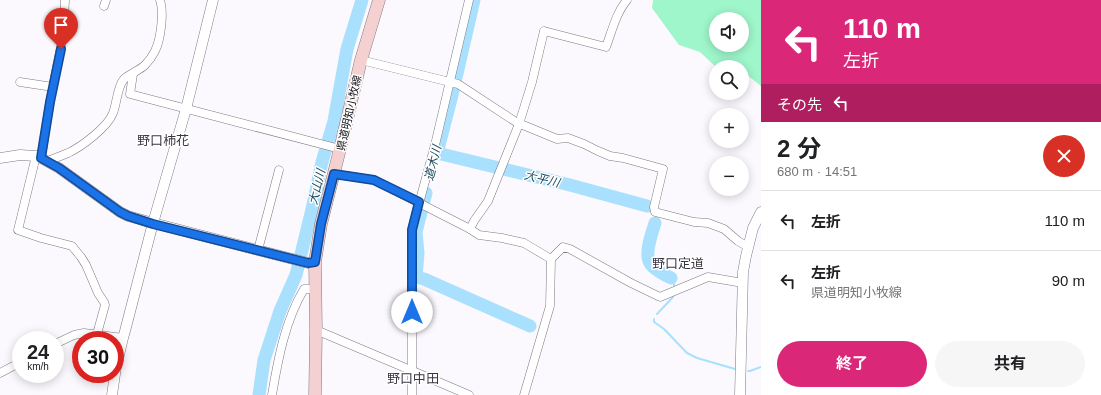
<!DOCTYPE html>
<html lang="ja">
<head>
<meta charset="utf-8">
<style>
  body { margin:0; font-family:Arial,"Noto Sans JP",sans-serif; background:#f6f6f6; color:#202124; height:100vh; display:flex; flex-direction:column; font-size:15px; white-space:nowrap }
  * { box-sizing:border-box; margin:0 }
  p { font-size:13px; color:#757577 }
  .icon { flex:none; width:22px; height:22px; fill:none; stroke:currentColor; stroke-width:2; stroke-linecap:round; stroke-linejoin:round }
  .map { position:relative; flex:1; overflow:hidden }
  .panel { display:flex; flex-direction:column; background:#fff; width:340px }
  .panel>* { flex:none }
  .guide { background:#db2777; color:#fff; overflow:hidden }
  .buttons { position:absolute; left:709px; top:12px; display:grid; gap:8px }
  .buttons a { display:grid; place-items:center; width:40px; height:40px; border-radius:50%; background:#fff; box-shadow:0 2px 10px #0003; font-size:20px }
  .speed { position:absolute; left:12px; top:331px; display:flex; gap:8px; font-size:20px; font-weight:700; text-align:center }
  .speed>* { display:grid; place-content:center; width:52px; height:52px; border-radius:50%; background:#fff; box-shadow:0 2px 10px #0003; line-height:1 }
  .speed small { font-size:10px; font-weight:400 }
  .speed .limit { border:6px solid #d22; background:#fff; color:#111 }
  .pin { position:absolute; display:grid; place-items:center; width:34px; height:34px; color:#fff; margin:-41px -17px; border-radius:50% 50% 50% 0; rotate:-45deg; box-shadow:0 0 4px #0007 }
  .pin .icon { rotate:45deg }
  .me { position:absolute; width:44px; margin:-22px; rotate:0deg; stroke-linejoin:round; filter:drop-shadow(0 0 3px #0008) }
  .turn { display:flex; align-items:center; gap:14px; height:84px; padding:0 16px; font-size:18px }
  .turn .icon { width:52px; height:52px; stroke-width:2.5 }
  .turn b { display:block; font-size:28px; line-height:34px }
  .then { display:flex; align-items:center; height:38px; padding:0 16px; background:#0003; gap:8px; font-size:15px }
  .round { display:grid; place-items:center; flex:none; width:42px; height:42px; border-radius:21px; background:#f6f6f6 }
  .summary { display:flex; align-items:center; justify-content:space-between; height:68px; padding:0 16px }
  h1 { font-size:24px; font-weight:700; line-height:30px }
  .action { display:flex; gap:8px; margin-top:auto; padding:8px 16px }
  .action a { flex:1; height:46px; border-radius:24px; background:#db2777; color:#fff; font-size:16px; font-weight:700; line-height:46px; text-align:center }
  .action a+a { background:#f6f6f6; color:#202124 }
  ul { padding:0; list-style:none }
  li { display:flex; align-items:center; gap:12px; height:60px; padding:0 16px; border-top:1px solid #e0e0e0 }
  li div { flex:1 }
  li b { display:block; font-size:15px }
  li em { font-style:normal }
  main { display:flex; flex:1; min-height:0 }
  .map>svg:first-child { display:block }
  .green { fill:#9ef6ca; fill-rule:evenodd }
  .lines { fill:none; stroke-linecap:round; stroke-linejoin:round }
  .stream { stroke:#a9e0fd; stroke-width:2 }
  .river { stroke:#a9e0fd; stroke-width:13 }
  .minor-casing { stroke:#7e7886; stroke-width:9 }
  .tertiary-casing { stroke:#7e7886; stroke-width:11 }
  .secondary-casing { stroke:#7e7886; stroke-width:13 }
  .minor { stroke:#fff; stroke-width:8 }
  .tertiary { stroke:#fff; stroke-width:10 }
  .secondary { stroke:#f5d0d1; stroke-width:12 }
  .route-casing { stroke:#114b97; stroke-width:10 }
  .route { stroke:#1a73e8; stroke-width:7 }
  .labels { text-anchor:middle; stroke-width:3; stroke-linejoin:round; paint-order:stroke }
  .street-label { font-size:11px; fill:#141217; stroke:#fff }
  .water-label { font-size:12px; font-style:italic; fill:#224c60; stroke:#fff }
  .quarter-label { font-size:13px; fill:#3b3643; stroke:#fff }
</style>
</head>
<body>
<main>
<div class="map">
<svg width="761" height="395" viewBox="0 0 761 395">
  <rect width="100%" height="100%" fill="#fbf9fd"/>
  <path class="green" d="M653 0H761V86L746 74 742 75V67H716L700 52 679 45 652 8ZM716 19H742V45H716Z"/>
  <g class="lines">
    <g class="stream">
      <polyline points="671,278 674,284 674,289"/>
      <polyline points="657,314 673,297 674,294"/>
      <polyline points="654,319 654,322 664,329 687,353 697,358 735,369"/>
      <polyline points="748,371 750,371 761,367"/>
    </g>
    <g class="river">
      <polyline points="438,149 452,95 474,0"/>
      <polyline points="437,153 570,185 647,206"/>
      <polyline points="426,193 416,232 418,253 416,277 424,279 530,326"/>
      <path d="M655 223C652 233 644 254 650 263 653 269 665 275 671 278"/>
      <polyline points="259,395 264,360 280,311 296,275 313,205 322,162 334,121 347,49 362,0"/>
    </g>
    <defs>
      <g id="minor">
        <polyline points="104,6 106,0"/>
        <polyline points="361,60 458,84 519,124 523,125 557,139 568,138 584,144 598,151 610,156 623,158 663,169 654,207 655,212 694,222 708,223 724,229 738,241 748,247"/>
        <polyline points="133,74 130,94 340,149"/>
        <polyline points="20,82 53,87"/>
        <polyline points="36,156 18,230 41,238 72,246 81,257 86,265 98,293 104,302 105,305 97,334"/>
        <polyline points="41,158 50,102 63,36 65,0"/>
        <path d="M48 161C55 158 61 156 68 153 81 147 108 127 113 113 117 103 117 87 124 79 128 75 140 70 145 65 148 62 153 55 155 51 161 39 164 12 160 0"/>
        <polyline points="334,174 374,180 380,183 470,229 479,235 502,238 524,243 551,259"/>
        <path d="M470 229 474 221 488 201 519 124 532 82 544 31 606 47C612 31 616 13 627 0"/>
        <polyline points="258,250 279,170"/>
        <polyline points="316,330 469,395"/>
        <polyline points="55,344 74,335 84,333 123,338"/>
        <polyline points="0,373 21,362"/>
        <path d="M272 395C278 359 285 321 304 289H315"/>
        <polyline points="412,395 412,229 435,145 469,0"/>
        <polyline points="524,395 550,306 551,259 563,247 570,249 631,283 660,297 708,277 743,283"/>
      </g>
      <g id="tertiary">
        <polyline points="0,158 20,155 36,156 41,158 59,168 120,212 128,216 153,223 308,263 315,262"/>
        <polyline points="115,372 123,338 125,331 153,223 186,109 213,0"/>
        <polyline points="112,395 115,374"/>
        <polyline points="740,395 743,272 746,256 753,228 761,212"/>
      </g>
      <polyline id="secondary" points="315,395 316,330 315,262 321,224 340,149 361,60 379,0"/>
    </defs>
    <use href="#minor" class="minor-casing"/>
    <use href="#tertiary" class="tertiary-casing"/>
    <use href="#secondary" class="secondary-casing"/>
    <use href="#minor" class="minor"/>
    <use href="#tertiary" class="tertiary"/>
    <use href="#secondary" class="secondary"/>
  </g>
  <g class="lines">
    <defs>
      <polyline id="route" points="61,49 50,102 41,158 59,168 120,212 128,216 153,224 308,263 315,262 321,224 334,174 374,180 380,183 419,202 412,230 412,312"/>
    </defs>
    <use href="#route" class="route-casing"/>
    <use href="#route" class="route"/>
  </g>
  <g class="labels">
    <g class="street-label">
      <text transform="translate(349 113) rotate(-77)" y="4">県道明知小牧線</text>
    </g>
    <g class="water-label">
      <text transform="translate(433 163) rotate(-76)" y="4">道木川</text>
      <text transform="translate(542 179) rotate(14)" y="4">大平川</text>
      <text transform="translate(317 187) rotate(-76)" y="4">大山川</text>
    </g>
    <g class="quarter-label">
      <text x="163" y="145">野口柿花</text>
      <text x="678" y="268">野口定道</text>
      <text x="413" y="383">野口中田</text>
    </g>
  </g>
</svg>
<div class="buttons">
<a><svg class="icon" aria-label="sound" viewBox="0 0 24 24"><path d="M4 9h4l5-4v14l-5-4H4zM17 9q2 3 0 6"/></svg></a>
<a><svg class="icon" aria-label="search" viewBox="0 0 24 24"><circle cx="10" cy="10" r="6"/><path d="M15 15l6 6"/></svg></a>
<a>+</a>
<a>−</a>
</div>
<div class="speed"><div>24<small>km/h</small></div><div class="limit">30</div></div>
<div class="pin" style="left:61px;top:49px;background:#d93025"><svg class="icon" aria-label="arrive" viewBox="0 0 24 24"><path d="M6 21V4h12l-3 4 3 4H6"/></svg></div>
<svg class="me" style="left:412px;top:312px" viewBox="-20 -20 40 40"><circle r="19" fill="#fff"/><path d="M0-13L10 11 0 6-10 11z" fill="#1a73e8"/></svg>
</div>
<section class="panel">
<div class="guide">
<div class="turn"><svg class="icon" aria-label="left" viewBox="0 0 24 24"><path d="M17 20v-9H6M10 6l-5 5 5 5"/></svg><div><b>110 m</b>左折</div></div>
<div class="then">その先<svg class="icon" aria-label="left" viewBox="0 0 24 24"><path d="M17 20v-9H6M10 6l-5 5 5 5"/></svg></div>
</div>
<div class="summary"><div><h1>2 分</h1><p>680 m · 14:51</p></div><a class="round" style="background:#d93025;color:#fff"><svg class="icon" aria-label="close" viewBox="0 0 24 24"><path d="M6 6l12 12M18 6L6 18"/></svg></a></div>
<ul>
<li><svg class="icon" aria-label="left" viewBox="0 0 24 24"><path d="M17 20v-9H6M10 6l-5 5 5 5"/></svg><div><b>左折</b></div><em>110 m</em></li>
<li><svg class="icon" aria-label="left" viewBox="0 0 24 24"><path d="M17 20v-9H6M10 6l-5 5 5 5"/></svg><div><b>左折</b><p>県道明知小牧線</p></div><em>90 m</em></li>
</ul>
<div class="action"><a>終了</a><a>共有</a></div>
</section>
</main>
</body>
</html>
